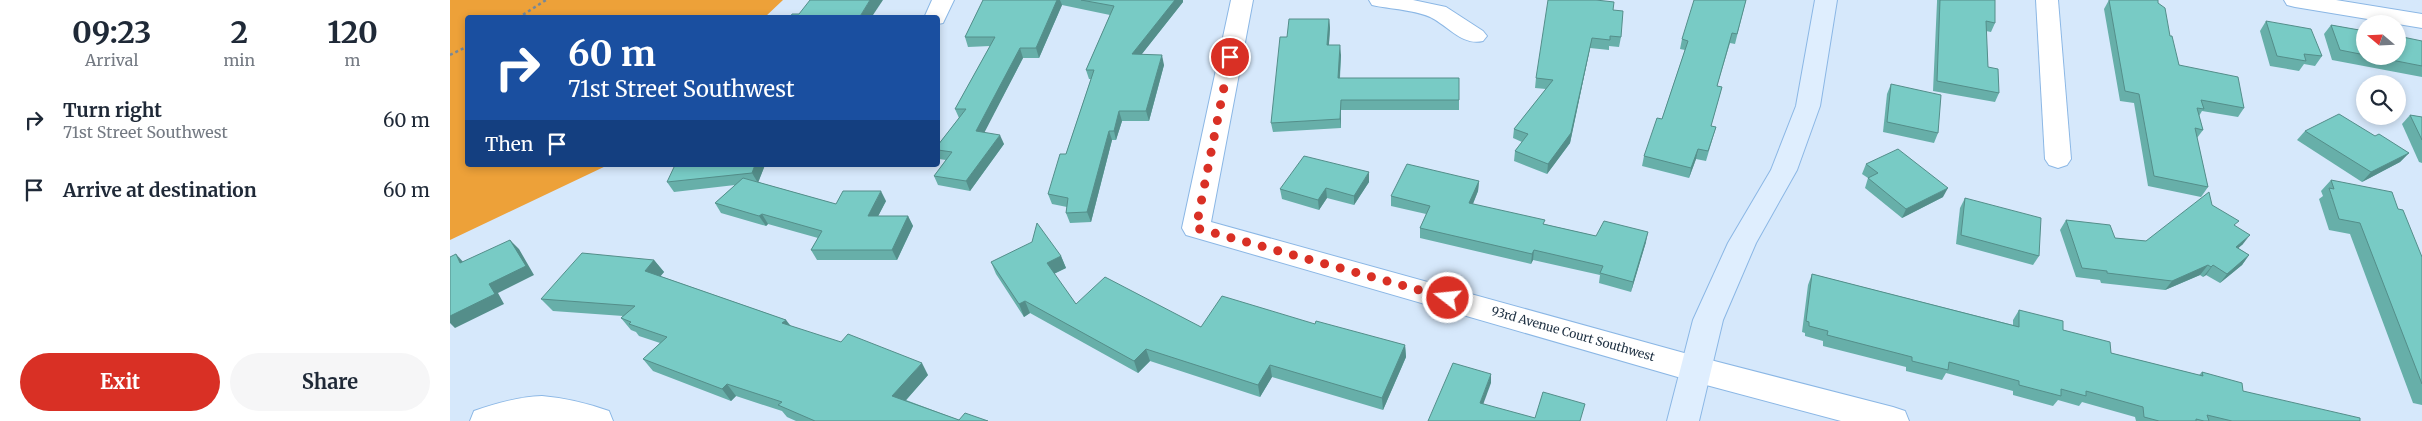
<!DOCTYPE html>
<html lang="en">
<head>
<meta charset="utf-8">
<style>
  body { margin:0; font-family:Merriweather,serif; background:#f6f6f7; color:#1f2937; height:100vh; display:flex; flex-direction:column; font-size:19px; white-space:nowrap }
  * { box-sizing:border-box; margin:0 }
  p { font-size:16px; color:#747a83 }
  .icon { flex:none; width:28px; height:28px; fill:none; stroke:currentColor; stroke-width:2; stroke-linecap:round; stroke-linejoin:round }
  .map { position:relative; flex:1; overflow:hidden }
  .details { display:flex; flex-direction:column; background:#fff; width:450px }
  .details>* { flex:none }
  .banner { position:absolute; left:15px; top:15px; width:475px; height:152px; border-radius:5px; box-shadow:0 2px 8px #0003; background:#1a4fa0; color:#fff; overflow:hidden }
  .needle { width:32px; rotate:289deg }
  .tools { position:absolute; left:1906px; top:15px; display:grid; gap:10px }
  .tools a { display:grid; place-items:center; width:50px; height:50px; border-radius:50%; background:#fff; box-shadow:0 2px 8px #0003; font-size:25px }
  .pin { position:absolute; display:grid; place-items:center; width:42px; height:42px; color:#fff; margin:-21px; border:2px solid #fff; border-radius:50%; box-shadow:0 1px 5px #0007 }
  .me { position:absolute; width:55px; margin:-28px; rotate:286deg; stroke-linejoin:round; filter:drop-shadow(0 0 4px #0008) }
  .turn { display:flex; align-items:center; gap:18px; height:105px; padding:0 20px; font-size:22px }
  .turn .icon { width:65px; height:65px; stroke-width:2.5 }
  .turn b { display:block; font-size:35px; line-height:42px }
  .then { display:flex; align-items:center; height:48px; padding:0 20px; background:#0003; gap:10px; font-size:19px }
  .eta { display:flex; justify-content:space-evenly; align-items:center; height:85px; text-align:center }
  .eta b { font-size:30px; font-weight:700; line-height:35px }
  .primary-button { display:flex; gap:10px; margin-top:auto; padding:10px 20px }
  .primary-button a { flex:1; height:58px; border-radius:30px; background:#d93025; color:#fff; font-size:20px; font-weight:700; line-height:58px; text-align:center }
  .primary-button a+a { background:#f6f6f7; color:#1f2937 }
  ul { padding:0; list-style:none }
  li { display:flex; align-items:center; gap:15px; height:70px; padding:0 20px }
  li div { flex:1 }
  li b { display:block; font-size:19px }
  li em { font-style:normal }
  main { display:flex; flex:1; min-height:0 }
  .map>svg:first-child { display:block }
  .forest { fill:#eda139 }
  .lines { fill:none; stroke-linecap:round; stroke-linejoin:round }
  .street-casing { stroke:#8bb7e5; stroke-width:2 }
  .secondary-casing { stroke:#8bb7e5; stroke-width:2 }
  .path { stroke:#76889a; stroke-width:2.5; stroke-dasharray:3 3; stroke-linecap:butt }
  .street { fill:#fff; fill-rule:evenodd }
  .secondary { fill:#dfeefe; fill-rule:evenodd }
  .wall { fill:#67afa9 }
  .shaded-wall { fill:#548e8a }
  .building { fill:#78cbc5; stroke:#548e8a }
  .route { stroke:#d93025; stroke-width:9; stroke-dasharray:0 16.2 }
  .labels { text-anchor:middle; stroke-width:4; stroke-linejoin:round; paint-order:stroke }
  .street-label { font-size:12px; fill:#1e3042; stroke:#fff }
</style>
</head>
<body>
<main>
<section class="details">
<div class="eta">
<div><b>09:23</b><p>Arrival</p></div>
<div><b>2</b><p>min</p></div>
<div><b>120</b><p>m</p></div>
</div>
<ul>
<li><svg class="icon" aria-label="right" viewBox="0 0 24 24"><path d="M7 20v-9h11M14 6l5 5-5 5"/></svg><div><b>Turn right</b><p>71st Street Southwest</p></div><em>60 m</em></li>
<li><svg class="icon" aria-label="arrive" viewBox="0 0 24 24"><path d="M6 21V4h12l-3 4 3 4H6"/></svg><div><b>Arrive at destination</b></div><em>60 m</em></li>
</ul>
<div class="primary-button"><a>Exit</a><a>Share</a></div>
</section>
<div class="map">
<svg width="1972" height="421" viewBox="0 0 1972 421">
  <rect width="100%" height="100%" fill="#d6e8fb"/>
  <polygon class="forest" points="0,0 333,0 315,17 18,18 18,165 158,165 0,240"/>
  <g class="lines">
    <defs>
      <g id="street">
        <polygon points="482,0 504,0 493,23 488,24 488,18 474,18"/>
        <polygon points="781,0 803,0 761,222 1245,356 1443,407 1455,411 1459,421 1391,421 1245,382 736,235 732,228"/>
        <path d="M919 0H963L996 7 1033 31 1037 36 1033 41C1013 46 999 27 982 18 968 10 939 9 922 5Z"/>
        <polygon points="1586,0 1608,0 1621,159 1617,165 1608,168 1599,165 1595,159"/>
        <polygon points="1834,0 1886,0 1972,14 1972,28 1845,7 1837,5"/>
        <path d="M92 396C115 398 136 403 159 411L163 421H20L24 411C47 403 68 397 92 396Z"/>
      </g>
      <polygon id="secondary" points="1365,0 1387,0 1370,106 1347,170 1306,243 1273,320 1249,421 1217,421 1243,320 1278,243 1321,170 1346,106"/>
    </defs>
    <use href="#street" class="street-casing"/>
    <use href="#secondary" class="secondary-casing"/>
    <g class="path">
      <polyline points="68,18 96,0"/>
      <polyline points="0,55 18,46"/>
    </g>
    <use href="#street" class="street"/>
    <use href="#secondary" class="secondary"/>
  </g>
  <g class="wall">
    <polygon points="533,0 733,0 733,2 691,55 714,65 699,121 672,121 666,140 662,140 641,222 620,223 616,213 617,207 602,204 598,194 616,154 641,79 639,79 636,70 660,15 612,5 589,58 573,58 534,132 554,144 520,191 488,185 484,176 496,160 489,159 488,156 488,145 509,118 505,109 540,46 518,47 515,37"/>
    <polygon points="1296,0 1285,44 1280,43 1267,86 1272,87 1261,126 1266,127 1256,161 1246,159 1239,178 1192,166 1194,156 1212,119 1235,50 1230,49 1232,39"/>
    <polygon points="1487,0 1545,0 1545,23 1541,32 1536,31 1538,67 1549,93 1545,102 1483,91 1487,2"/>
    <polygon points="1659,0 1720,36 1729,65 1794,108 1788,117 1752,111 1749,116 1753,130 1747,138 1758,187 1751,197 1698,186 1684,103 1670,101 1654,9"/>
    <polygon points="1163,10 1171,37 1169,47 1159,46 1159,50 1140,48 1120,143 1097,174 1064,161 1065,151 1072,142 1063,138 1064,129 1096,89 1085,88 1086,78"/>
    <polygon points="879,19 880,28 879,45 891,55 890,78 1009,100 1009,110 891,110 891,128 823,132 821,123 837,37"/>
    <polygon points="1816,21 1872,56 1865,66 1854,64 1849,71 1820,66 1810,31"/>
    <polygon points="1881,25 1915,31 1915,56 1948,56 1972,41 1972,77 1882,60 1874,34"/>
    <polygon points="1441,84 1488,133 1484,143 1433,132 1437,94"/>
    <polygon points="1960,115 1972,117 1972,163 1969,162 1952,124"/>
    <polygon points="1855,131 1925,136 1959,153 1950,162 1912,182 1847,140"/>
    <polygon points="1416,164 1493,197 1452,218 1415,188 1418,178 1412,174"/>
    <polygon points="315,165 308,182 386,204 436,201 428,216 458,216 463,226 447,260 367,260 361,250 368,238 318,224 316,226 271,213 265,203 285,185 224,192 217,182"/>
    <polygon points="1881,180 1948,209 1972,257 1972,405 1963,403 1900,234 1879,230 1869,199 1873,196 1871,191"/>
    <polygon points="1029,181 1028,191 1023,204 1094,224 1146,236 1196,242 1181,292 1149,283 1150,275 1083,260 1081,264 970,238 970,228 976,214 941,206 941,196"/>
    <polygon points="919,182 904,205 877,198 869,210 832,199 830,189"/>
    <polygon points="1515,198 1589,256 1583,265 1506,244 1510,208"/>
    <polygon points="1762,205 1785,226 1793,244 1788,248 1799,255 1792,265 1770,283 1756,275 1753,277 1750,275 1715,290 1651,283 1650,280 1626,277 1610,230 1616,220 1665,238 1696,241"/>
    <polygon points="611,256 616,268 604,274 626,304 751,327 865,324 955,345 956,357 933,410 822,377 810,397 700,361 688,373 580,313 574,317 546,274 541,262"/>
    <polygon points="204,260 214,272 210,276 336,320 341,326 478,375 456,400 509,420 538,421 346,421 337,417 332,411 286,396 281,401 203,371 193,359 210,343 189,336 186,332 181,330 171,318 173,316 103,311 91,299"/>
    <polygon points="1362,274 1563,325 1563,320 1569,310 1661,353 1749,375 1752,372 1793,391 1910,421 1686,421 1685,417 1632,402 1629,406 1608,400 1603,406 1563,395 1563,391 1496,373 1492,380 1456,371 1456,367 1373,346 1373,341 1355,336 1355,333 1352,332 1358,285"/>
  </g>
  <g class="shaded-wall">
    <polygon points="420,0 433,0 421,18 409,18"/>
    <polygon points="607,0 610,0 612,5 589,58 586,48"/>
    <polygon points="725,0 733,0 733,2 684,64 682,54"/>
    <polygon points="879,19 880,28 878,55 877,45"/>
    <polygon points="1142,38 1140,48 1120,143 1097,174 1098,164"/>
    <polygon points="890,45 891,55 889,87 888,78"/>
    <polygon points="570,48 573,58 530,141 526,131"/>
    <polygon points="712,55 714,65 699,121 696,111"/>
    <polygon points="891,100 891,128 890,119"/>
    <polygon points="669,111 672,121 666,140 664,131"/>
    <polygon points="659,131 662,140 641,222 637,212"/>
    <polygon points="550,135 554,144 520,191 516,181"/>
    <polygon points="1248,149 1246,159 1239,178 1241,168"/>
    <polygon points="1959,153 1950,162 1912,182 1921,172"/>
    <polygon points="305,165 315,165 308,183 302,173"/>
    <polygon points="919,172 919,182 904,205 904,196"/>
    <polygon points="1029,181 1028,191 1019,213 1019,203"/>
    <polygon points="876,188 877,198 869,210 868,200"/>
    <polygon points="1498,188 1493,197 1452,218 1456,209"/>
    <polygon points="431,191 436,201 423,226 418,216"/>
    <polygon points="312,214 318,224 316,226 309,216"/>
    <polygon points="458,216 463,226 447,260 442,250"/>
    <polygon points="1198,232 1196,242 1181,292 1183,282"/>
    <polygon points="1800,235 1793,244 1778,257 1786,247"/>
    <polygon points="60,240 69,249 84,275 48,293 54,304 5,328 0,323 0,316"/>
    <polygon points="1084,250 1083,260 1081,264 1082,254"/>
    <polygon points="6,254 15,264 10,263"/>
    <polygon points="1799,255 1792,265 1770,283 1777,274"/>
    <polygon points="611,256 616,268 601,275 597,263"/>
    <polygon points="204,260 214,272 205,283 195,271"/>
    <polygon points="1758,265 1750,275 1715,290 1722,281"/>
    <polygon points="1763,265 1756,275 1753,277 1761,267"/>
    <polygon points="575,301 580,313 574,317 569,304"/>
    <polygon points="336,320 344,332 332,323"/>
    <polygon points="955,345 956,357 933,410 932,398"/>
    <polygon points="696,349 700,361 688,373 684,361"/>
    <polygon points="472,363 478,375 450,407 442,396"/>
    <polygon points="820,365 822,377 810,397 808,385"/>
    <polygon points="1041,374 1041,383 1030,413 1030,403"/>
    <polygon points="277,384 286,396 281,401 272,389"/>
  </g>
  <g class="building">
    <polygon points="360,0 420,0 409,18 340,18 342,14 349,14"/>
    <polygon points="533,0 607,0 586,48 570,48 526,131 550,135 516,181 484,176 502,152 488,150 488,145 516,109 505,109 545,37 515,37"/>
    <polygon points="631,0 725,0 682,54 712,55 696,111 669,111 664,131 659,131 637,212 616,213 618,198 598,194 610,154 616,154 644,70 636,70 664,6"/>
    <polygon points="1098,0 1146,0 1164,2 1163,10 1173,11 1171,37 1160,36 1160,40 1142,38 1121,133 1098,164 1065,151 1078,134 1064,129 1103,80 1086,78"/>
    <polygon points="1244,0 1296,0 1287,34 1282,33 1267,86 1272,87 1261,126 1266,127 1258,151 1248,149 1241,168 1194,156 1207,118 1212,119 1238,41 1232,39"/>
    <polygon points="1490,0 1545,0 1545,23 1536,21 1538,67 1548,69 1549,93 1487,81"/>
    <polygon points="1659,0 1708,0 1708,3 1715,8 1720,36 1722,36 1729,65 1788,77 1794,108 1751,100 1754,109 1747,108 1753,130 1745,128 1758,187 1704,176 1689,94 1675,91"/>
    <polygon points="839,19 879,19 877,45 890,45 888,78 1009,78 1009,100 891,100 890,119 821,123 830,37 837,37"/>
    <polygon points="1816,21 1861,29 1872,56 1854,54 1856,61 1827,56"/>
    <polygon points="1881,25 1915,31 1915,55 1890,50"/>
    <polygon points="1948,36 1972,41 1972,66 1921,56 1948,56"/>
    <polygon points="1441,84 1491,95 1488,133 1437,122"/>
    <polygon points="1889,114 1925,136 1929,134 1959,153 1921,172 1855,131"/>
    <polygon points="1960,115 1972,117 1972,140"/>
    <polygon points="1448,149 1498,188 1456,209 1418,178 1428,173 1416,164"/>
    <polygon points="854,156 919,172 904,196 876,188 868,200 830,189"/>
    <polygon points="957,164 1029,181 1019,203 1095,220 1093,224 1146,236 1154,221 1198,232 1183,282 1150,273 1153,266 1084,250 1082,254 970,228 980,206 941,196"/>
    <polygon points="225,165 305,165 302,173 217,182"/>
    <polygon points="293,178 386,204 393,191 431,191 418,216 458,216 442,250 361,250 372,231 312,214 309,216 265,203"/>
    <polygon points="1881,180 1942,192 1948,209 1953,210 1972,257 1972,384 1910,223 1889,219 1879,188 1884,189"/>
    <polygon points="1759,192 1762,205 1789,221 1784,225 1800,235 1786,247 1799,255 1777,274 1763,265 1761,267 1758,265 1722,281 1657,273 1657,271 1632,268 1616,220 1660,225 1665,238 1696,241"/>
    <polygon points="1515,198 1591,218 1589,256 1511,235"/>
    <polygon points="587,223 611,256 597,263 626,304 655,277 751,327 772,296 865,324 866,321 955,345 932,398 820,365 808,385 696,349 684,361 575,301 569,304 541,262 582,242"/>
    <polygon points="60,240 76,266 39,284 45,294 0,316 0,257 6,254 10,263"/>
    <polygon points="132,253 204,260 195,271 336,320 332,323 391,342 398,334 472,363 442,396 509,420 515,413 538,421 365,421 328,405 332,402 277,384 272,389 193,359 217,337 179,324 181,322 171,318 185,306 91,299"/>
    <polygon points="1362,274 1569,327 1569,310 1613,321 1613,330 1660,342 1661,353 1753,376 1752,372 1792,383 1793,391 1910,418 1910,421 1782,421 1757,415 1759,421 1754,421 1746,419 1746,421 1709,421 1694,417 1693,407 1636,391 1636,396 1611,389 1611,396 1569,385 1569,381 1499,362 1498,370 1462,361 1462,357 1377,335 1378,331 1359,326 1359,322 1356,321"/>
    <polygon points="1003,363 1041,374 1030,403 1085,418 1093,392 1135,404 1130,421 978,421"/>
  </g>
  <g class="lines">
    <polyline class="route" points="780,57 746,228 998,298"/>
  </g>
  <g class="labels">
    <g class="street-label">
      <text transform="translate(1123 334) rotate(16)" y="4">93rd Avenue Court Southwest</text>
    </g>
  </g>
</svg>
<div class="tools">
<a><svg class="needle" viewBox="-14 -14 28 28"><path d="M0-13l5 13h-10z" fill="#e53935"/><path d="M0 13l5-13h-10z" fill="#747a83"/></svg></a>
<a><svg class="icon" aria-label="search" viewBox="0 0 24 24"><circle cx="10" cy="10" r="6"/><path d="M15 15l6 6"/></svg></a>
</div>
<div class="pin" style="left:780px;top:57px;background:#d93025"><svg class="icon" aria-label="arrive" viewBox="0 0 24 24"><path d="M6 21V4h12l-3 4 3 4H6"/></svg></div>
<svg class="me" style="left:998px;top:298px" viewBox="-20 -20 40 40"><circle r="17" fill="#d93025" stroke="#fff" stroke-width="3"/><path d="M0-11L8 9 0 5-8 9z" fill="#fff"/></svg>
<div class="banner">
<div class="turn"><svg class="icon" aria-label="right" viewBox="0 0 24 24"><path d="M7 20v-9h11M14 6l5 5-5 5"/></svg><div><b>60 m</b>71st Street Southwest</div></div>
<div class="then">Then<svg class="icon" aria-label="arrive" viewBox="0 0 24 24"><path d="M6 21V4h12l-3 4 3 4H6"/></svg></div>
</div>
</div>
</main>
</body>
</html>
